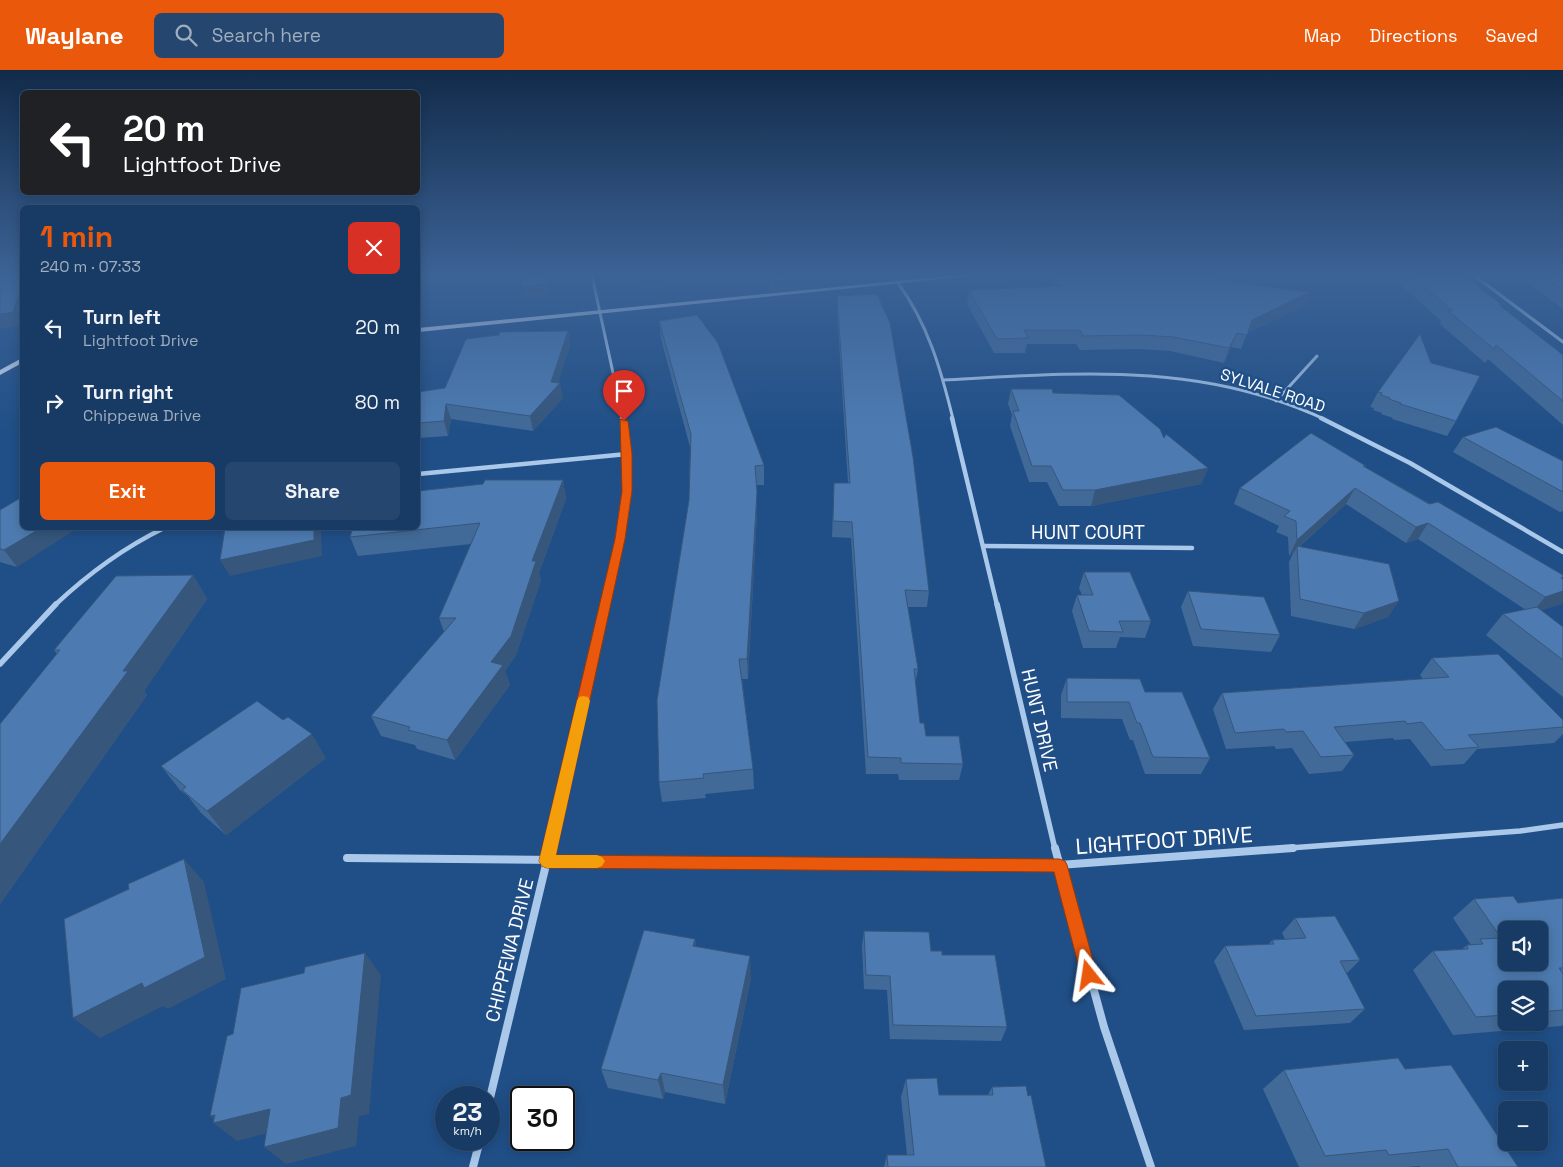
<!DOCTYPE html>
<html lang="en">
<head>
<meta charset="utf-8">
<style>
  body { margin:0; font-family:"Space Grotesk",sans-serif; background:#25466e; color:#f1f3f6; height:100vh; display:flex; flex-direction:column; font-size:19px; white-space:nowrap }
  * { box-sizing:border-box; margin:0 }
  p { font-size:16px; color:#9fadbf }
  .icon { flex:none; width:28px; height:28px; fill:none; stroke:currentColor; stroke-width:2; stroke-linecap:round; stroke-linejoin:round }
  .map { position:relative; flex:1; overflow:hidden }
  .side { position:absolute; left:20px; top:135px; width:400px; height:325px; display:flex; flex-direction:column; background:#183b65; border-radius:8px; box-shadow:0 2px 12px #0003,0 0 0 1px #365579 }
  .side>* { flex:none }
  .hud { position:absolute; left:20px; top:20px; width:400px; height:105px; border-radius:8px; box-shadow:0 2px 12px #0003,0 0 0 1px #365579; background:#202124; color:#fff; overflow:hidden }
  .tools { position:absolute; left:1498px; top:851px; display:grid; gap:10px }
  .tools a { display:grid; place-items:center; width:50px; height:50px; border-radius:8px; background:#183b65; box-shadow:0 2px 12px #0003,0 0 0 1px #365579; font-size:25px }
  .speed { position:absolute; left:435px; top:1016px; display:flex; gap:10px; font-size:25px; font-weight:700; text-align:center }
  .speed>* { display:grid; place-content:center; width:65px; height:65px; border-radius:50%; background:#183b65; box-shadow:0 2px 12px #0003,0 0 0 1px #365579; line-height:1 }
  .speed small { font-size:12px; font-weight:400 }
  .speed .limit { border:2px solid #111; border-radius:8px; background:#fff; color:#111 }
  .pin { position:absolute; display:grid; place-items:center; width:42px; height:42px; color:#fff; margin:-51px -21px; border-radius:50% 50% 50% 0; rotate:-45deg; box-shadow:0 0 5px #0007 }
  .pin .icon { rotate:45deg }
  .me { position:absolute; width:55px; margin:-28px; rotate:345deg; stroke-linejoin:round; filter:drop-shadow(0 0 4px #0008) }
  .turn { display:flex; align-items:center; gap:18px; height:105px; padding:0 20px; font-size:22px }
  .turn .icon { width:65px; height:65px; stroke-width:2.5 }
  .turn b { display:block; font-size:35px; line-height:42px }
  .round { display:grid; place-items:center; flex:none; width:52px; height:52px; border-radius:8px; background:#25466e }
  .summary { display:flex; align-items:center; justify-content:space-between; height:85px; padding:0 20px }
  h1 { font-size:30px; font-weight:600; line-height:38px; color:#ea580c }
  .action { display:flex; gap:10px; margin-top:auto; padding:10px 20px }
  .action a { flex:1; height:58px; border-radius:8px; background:#ea580c; color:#fff; font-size:20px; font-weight:600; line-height:58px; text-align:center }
  .action a+a { background:#25466e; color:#f1f3f6 }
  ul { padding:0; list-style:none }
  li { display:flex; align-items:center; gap:15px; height:75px; padding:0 20px }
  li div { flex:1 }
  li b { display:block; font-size:19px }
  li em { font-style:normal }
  header { display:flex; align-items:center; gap:30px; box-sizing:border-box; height:70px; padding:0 25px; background:#ea580c; color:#fff }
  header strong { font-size:24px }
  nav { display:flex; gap:28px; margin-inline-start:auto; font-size:18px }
  .search { width:350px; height:45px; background:#25466e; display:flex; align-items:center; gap:12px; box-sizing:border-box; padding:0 18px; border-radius:8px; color:#9fadbf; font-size:19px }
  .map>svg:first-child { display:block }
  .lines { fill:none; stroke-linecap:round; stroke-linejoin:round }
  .minor-far3 { stroke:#aac8ea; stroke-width:3 }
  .minor-far2 { stroke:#aac8ea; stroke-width:4.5 }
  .minor-far1 { stroke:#aac8ea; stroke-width:5.5 }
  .minor { stroke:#aac8ea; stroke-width:8 }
  .secondary { fill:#d6e5f8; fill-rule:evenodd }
  .wall { fill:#426a98; fill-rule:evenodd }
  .shaded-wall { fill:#36567c }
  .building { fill:#4d7bb1; stroke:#36567c; fill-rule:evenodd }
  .route { fill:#ea580c; stroke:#983908 }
  .slow { fill:#f59e0b }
  .labels { text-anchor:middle; stroke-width:5; stroke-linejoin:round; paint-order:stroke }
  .far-street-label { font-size:16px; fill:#fff; stroke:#204f87 }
  .street-label { font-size:19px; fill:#fff; stroke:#204f87 }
  .near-street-label { font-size:22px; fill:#fff; stroke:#204f87 }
</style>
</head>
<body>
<header>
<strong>Waylane</strong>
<div class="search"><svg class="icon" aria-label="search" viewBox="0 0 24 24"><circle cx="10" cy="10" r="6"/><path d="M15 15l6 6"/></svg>Search here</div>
<nav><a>Map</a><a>Directions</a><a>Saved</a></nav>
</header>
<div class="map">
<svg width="1563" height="1097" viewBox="0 0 1563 1097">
  <rect width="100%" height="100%" fill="#204f87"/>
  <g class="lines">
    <g class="minor-far3">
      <polyline points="592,206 623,349"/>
      <polyline points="1475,206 1563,272"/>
      <path d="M898 213C928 254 941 300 953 349"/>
      <path d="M943 310C1076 303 1199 291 1324 349"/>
      <polyline points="1276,331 1317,286"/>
    </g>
    <g class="minor-far2">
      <polyline points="952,348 997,535"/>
      <polyline points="1321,348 1410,393 1563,482"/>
      <polyline points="418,404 627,384"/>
      <polyline points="984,476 1192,478"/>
      <path d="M55 535C88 504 123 478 164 458"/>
      <path d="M605 535C619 473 635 412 622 348"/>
    </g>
    <g class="minor-far1">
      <polyline points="997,534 1055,779"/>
      <polyline points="0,594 56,534"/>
      <polyline points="550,779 605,534"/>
      <polyline points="1276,779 1520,761 1563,755"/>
    </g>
    <g class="minor">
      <polyline points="1055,778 1104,957 1151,1097"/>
      <polyline points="347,788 1059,795 1293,778"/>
      <polyline points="489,1032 550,778"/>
      <polyline points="473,1097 480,1070"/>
    </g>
    <g class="secondary">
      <polygon points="948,206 971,206 418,262 418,258"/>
      <polygon points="22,288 22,293 0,305 0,300"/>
    </g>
  </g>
  <g class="wall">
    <polygon points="639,206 666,206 667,216 642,218"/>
    <polygon points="763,206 830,206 820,217 773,221"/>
    <polygon points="1071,206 1310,206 1257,216 1304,236 1247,263 1241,279 1231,277 1224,293 1170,281 1139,279 1080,280 1076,274 1027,274 1025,283 994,283 967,234 969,220 1052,217 1054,209"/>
    <polygon points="1391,206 1465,206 1502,235 1501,237 1563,285 1563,355 1488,289 1485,293 1440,254 1441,251"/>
    <polygon points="1517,206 1563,206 1563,239"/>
    <polygon points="837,226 929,521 927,537 908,537 918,599 915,614 920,653 926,666 963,694 959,710 899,710 898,704 866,704 851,468 832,467 834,413 848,413 837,240"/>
    <polygon points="659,251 764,395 764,415 756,415 757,442 748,609 742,609 753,699 754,719 705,724 706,728 662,732 659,712 689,430 690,377 661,269"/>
    <polygon points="568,261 570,275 558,313 563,328 533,361 451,349 448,366 418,368 418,322 445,318"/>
    <polygon points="1431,293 1456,351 1447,366 1392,349 1393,348 1381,344 1382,343 1373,340 1374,338 1370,337 1378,322"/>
    <polygon points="1011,319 1053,323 1164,368 1208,398 1201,414 1091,436 1059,436 1047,412 1029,412 1010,356 1012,345 1008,334"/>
    <polygon points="1463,367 1563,391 1563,441 1560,442 1453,382"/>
    <polygon points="1365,397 1563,509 1562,534 1541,540 1563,557 1563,627 1486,565 1503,544 1526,540 1418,469 1406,473 1346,434 1300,476 1388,547 1354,559 1291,546 1289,492 1294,481 1289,486 1288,467 1276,462 1279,456 1234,434 1240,418"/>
    <polygon points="563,410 566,429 539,503 541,510 516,585 505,601 510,615 455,690 417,679 415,675 381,666 371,646 444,562 439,548 471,474 358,486 350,467 351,462 350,459"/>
    <polygon points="0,440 17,497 0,492"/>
    <polygon points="1084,502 1151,551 1145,568 1120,567 1116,578 1083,578 1072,541 1077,525 1082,525 1079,518"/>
    <polygon points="193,505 207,529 144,621 147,625 0,834 0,654 57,584 54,580"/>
    <polygon points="1188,521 1280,565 1271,582 1193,576 1181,537"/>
    <polygon points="1432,588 1563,650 1563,664 1554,673 1477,679 1464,694 1431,696 1410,669 1394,670 1393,668 1345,672 1354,685 1342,701 1309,704 1292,678 1276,679 1274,676 1226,679 1213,639 1222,623 1423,609 1420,605"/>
    <polygon points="1067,608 1145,622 1210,688 1201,704 1145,704 1133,670 1130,670 1122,649 1061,648 1061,625"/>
    <polygon points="326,688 226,765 201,743 188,726 180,720 161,696"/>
    <path d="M1563 828V955L1561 956 1453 965 1413 900 1433 881 1462 879 1467 875H1471L1453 848 1474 829 1518 833ZM1506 920H1539V952H1506Z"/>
    <polygon points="1295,848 1360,890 1346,904 1365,939 1350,953 1244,960 1214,891 1225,876 1269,874 1272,870 1285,869 1282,863"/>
    <polygon points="864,861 931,881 942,885 1007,957 1001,971 890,969 887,920 864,919 862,876"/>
    <polygon points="695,869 696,877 751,908 725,1034 665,1022 663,1029 608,1018 601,999"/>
    <polygon points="1405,999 1518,1097 1420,1097 1419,1096 1407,1097 1299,1097 1263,1019 1284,1000"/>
    <polygon points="906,1009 939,1025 988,1025 992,1017 1028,1026 1046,1097 907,1085 901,1027"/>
    <polygon points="887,1085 888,1097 884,1097"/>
  </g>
  <g class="shaded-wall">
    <polygon points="546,206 549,206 549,225 524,228 522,216"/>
    <polygon points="640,206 666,206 667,216 642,218"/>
    <polygon points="820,206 830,206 820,217 773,221 773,211"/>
    <polygon points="1240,206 1310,206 1212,223 1216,210"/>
    <polygon points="22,215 22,252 21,256 0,259 0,244"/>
    <polygon points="1310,222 1304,236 1246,263 1252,250"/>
    <polygon points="568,261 570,275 557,317 560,313 563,328 533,361 530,346 551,312"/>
    <polygon points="1237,263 1231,277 1224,293 1229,278"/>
    <polygon points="446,334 451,349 448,366 444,351"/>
    <polygon points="1208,398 1201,414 1091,436 1095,420"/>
    <polygon points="563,410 566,429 539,503 541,510 516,585 505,601 510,615 455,690 447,670 491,592 532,491"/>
    <polygon points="1355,418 1346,434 1297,478 1297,476 1295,481 1289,486 1297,470"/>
    <polygon points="757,422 757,442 748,609 747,589"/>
    <polygon points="1428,453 1418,469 1406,473 1416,457"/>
    <polygon points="41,458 78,458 17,497 4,480"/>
    <polygon points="314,458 321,458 322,486 230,506 220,490"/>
    <polygon points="193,505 207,529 144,621 147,625 0,834 0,774 123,601"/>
    <polygon points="1563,521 1563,532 1562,534 1532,543 1545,527"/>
    <polygon points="1399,531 1388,547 1354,559 1364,543"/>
    <polygon points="312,664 326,688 226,765 207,741"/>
    <polygon points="184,789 204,812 226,909 168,939 163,936 100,968 73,948 142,913"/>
    <polygon points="695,869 698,891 693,876"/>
    <polygon points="365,883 381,905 369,1044 359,1046 356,1076 286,1094 264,1077 341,1028"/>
    <polygon points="750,886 751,908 725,1034 723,1015"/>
    <polygon points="661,1003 665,1022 663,1029 658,1010"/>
    <polygon points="270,1039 291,1057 237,1071 213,1053 218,1052 210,1046"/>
  </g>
  <g class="building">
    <polygon points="0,206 22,206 22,215 13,242 0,244"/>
    <polygon points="522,206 546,206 546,214 522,216"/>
    <polygon points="770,206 820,206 773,211"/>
    <polygon points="1071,206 1240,206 1216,210 1310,222 1252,250 1247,265 1237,263 1229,278 1174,267 1143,265 1083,266 1080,260 1024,260 1028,268 997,269 969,220 1064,216 1054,209"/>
    <polygon points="1412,206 1465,206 1502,235 1499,235 1563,285 1563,331 1496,275 1494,279 1447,240 1453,241"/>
    <polygon points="1543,206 1563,206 1563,220"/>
    <polygon points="877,224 890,253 913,387 929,521 905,520 918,599 914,599 920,653 924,653 926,666 959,666 963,694 901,693 901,688 868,687 852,452 833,451 834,413 850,413 837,226"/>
    <polygon points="697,245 718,273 764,395 755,396 757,422 747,589 739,589 753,699 703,704 704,708 659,712 657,630 689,430 691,364 659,251"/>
    <polygon points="568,261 551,312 560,313 530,346 446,334 444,351 418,353 418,322 445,318 466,269 499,265 500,262"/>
    <polygon points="1420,264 1431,293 1480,306 1456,351 1400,334 1401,333 1389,329 1390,328 1381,325 1382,323 1378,322"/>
    <polygon points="1011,319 1052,319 1053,323 1119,325 1160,359 1164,368 1166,364 1208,398 1095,420 1063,420 1051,396 1032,396 1013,341 1019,341"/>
    <polygon points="1496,357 1563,391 1563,422 1463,367"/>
    <polygon points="1311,363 1366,396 1363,396 1429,434 1438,432 1563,505 1563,507 1561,508 1563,509 1563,521 1545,527 1428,453 1416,457 1355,418 1297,470 1296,451 1284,446 1290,441 1240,418"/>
    <polygon points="485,410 563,410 532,491 536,491 511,566 491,592 503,595 447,670 408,660 410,657 371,646 456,548 439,548 480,453 350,467 353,458 350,459 350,458 418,458 418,421 483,414"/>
    <polygon points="22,427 22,458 41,458 4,480 0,479 0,440"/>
    <polygon points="225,458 314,458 314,470 220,490"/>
    <polygon points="1297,476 1389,494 1399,531 1364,543 1300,529"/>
    <polygon points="1084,502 1130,502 1151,551 1119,551 1123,562 1089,561 1077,525 1093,525"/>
    <polygon points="193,505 123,601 128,601 0,774 0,654 60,580 54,580 116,506"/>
    <polygon points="1188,521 1264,527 1280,565 1201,559"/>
    <polygon points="1537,537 1563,557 1563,590 1503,544"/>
    <polygon points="1498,584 1563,650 1563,657 1468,665 1479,677 1445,680 1422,652 1407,654 1405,651 1334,657 1354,685 1321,687 1303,661 1286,662 1284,659 1235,663 1222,623 1449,607 1432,588"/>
    <polygon points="1067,608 1140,609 1145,622 1182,622 1210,688 1153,687 1140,653 1137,653 1129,632 1067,632"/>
    <polygon points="257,631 283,650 288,647 312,664 207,741 182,720 186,717 161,696"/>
    <polygon points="184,789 205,887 144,918 142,913 73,948 64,849 129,819 128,814"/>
    <path d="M1513 826 1518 833 1563 828V898H1559L1563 904V940L1539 942V920H1506V945L1476 947 1433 881 1468 879 1467 875 1483 874 1480 869 1501 868 1474 829ZM1506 860H1539V892H1506Z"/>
    <polygon points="1335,846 1360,890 1340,891 1365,939 1256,946 1225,876 1274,874 1272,870 1306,868 1295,848"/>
    <polygon points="644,860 695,869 693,876 750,886 723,1015 661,1003 658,1010 601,999"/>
    <polygon points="864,861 929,862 931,881 942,881 942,885 995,885 1007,957 893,955 890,906 866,905"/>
    <polygon points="365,883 351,1025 341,1028 338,1058 264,1077 270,1039 213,1053 215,1045 210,1046 227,966 233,964 241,918 304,903 305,897"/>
    <polygon points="1398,988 1405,999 1451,995 1518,1097 1458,1097 1448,1079 1389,1085 1386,1080 1325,1086 1284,1000"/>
    <polygon points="937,1008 939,1025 993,1025 992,1017 1026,1016 1028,1026 1031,1025 1046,1097 888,1097 887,1085 914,1085 906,1009"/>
  </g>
  <linearGradient id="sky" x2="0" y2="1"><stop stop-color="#122b4a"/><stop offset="0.57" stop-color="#3c6396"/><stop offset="1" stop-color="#3c6396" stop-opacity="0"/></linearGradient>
  <rect width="1563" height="360" fill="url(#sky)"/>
  <polygon class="route" points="620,349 628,351 632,384 632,421 625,469 556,785 1059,789 1065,791 1067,795 1097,905 1095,911 1089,913 1083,911 1081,905 1054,802 547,798 542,796 539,791 615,469 622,421"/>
  <polygon class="slow" points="583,626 588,627 590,631 556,785 597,785 602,787 605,791 602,796 597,798 547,798 542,796 539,791 577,631 579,627"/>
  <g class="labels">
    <g class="far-street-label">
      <text transform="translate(1273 320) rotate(18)" y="6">SYLVALE ROAD</text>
    </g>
    <g class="street-label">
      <text x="1088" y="469">HUNT COURT</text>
      <text transform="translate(1040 650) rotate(77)" y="7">HUNT DRIVE</text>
      <text transform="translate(509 880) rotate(-76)" y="7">CHIPPEWA DRIVE</text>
    </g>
    <g class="near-street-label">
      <text transform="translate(1164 770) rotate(-4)" y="8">LIGHTFOOT DRIVE</text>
    </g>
  </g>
</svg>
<div class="tools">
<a><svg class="icon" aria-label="sound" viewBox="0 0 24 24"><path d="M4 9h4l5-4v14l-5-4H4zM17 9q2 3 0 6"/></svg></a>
<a><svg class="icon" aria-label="layers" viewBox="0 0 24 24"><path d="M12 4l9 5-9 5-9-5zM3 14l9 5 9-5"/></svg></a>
<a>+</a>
<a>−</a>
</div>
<div class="speed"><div>23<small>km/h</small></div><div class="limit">30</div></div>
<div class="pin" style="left:624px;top:351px;background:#d93025"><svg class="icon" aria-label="arrive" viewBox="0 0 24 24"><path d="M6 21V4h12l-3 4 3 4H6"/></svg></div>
<svg class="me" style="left:1089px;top:905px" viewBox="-20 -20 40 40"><path d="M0-17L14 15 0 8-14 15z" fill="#ea580c" stroke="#fff" stroke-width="4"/></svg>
<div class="hud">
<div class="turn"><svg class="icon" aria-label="left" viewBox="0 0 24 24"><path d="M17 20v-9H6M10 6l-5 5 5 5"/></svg><div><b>20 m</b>Lightfoot Drive</div></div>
</div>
<section class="side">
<div class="summary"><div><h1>1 min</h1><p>240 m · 07:33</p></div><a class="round" style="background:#d93025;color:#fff"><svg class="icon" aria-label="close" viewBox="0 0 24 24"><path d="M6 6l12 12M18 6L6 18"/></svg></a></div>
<ul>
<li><svg class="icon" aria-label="left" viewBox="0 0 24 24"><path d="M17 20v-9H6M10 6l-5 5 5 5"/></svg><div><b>Turn left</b><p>Lightfoot Drive</p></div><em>20 m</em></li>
<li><svg class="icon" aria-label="right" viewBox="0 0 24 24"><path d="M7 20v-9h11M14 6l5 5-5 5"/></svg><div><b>Turn right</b><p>Chippewa Drive</p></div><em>80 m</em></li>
</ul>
<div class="action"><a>Exit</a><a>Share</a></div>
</section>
</div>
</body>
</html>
